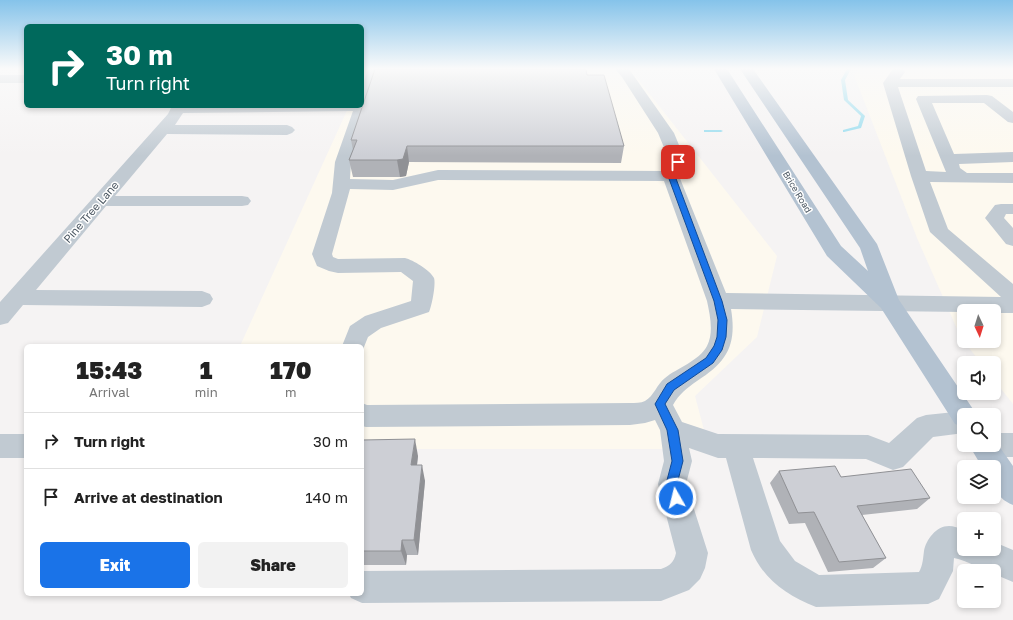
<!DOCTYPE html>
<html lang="en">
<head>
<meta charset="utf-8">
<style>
  body { margin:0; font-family:"Golos Text",sans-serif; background:#f2f2f2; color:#222; height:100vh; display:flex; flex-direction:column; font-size:15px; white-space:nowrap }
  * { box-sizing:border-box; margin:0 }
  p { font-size:13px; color:#767676 }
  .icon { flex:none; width:22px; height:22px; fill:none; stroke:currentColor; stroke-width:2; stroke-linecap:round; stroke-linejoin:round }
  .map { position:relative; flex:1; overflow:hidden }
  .side { position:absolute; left:24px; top:344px; width:340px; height:252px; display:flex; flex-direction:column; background:#fff; border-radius:6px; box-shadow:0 2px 6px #0003 }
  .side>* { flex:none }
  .banner { position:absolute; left:24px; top:24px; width:340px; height:84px; border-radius:6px; box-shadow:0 2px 6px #0003; background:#00695c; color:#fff; overflow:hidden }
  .needle { width:26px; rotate:176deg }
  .fabs { position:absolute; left:957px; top:304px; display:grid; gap:8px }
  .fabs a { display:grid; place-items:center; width:44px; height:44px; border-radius:6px; background:#fff; box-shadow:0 2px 6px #0003; font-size:20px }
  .pin { position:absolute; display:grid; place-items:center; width:34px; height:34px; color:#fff; margin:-17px; border-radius:8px; box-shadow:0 2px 6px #0006 }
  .me { position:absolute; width:44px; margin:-22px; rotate:352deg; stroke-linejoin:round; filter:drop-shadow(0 0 3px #0008) }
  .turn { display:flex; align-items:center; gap:14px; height:84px; padding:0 16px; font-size:18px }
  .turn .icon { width:52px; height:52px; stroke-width:2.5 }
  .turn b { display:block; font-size:28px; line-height:34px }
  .eta { display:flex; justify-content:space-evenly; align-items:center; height:68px; text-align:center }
  .eta b { font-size:24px; font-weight:800; line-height:28px }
  .button { display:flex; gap:8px; margin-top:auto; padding:8px 16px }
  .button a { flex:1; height:46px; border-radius:6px; background:#1a73e8; color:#fff; font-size:16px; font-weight:800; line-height:46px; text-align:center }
  .button a+a { background:#f2f2f2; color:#222 }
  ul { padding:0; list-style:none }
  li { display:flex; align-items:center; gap:12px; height:56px; padding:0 16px; border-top:1px solid #e0e0e0 }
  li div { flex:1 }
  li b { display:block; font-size:15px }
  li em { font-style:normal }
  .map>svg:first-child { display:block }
  .commercial { fill:#fdf9ef; fill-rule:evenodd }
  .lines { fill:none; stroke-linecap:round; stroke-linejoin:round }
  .stream { fill:#90daee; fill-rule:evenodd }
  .minor { fill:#c1cad2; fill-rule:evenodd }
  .major { fill:#b3c2d1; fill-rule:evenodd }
  .wall { fill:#b0b2b7 }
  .shaded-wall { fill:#909195 }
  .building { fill:#cdcfd5; stroke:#909195 }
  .route { fill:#1a73e8; stroke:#114b97 }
  .labels { text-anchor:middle; stroke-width:3; stroke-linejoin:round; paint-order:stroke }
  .far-street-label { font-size:9px; fill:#4a5661; stroke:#fff }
  .street-label { font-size:11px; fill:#4a5661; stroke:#fff }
</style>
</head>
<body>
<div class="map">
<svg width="1013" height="620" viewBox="0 0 1013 620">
  <rect width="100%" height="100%" fill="#f5f3f3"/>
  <g class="commercial">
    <polygon points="362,69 630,69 777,256 757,337 695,396 709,449 362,449 362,346 240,346 349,106 362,106"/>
    <path d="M861 69H1013V404L994 380V363H981L961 338 917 238 854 75ZM964 311H994V341H964Z"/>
  </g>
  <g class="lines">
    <g class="stream">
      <polygon points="847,69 851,69 845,80 848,100 865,116 861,128 844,132 843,132 843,130 858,126 861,116 844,100 841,80"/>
      <polygon points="704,130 721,130 723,131 721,132 704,132"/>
    </g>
    <g class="minor">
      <path d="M368 69H381L351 162 350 179 393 180 438 170 665 171 670 162 658 133 622 77 615 69H629L674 133 686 162 679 176 726 293 1001 297 930 232 911 176 883 83 893 69H903L905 72 900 79H1013V87H898L926 171 946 172 916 99 918 96 987 95 992 96 1013 112V123L1008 122 984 103H932L954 154 1013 152V162L959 164 960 168 967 173H1013V183L930 182 948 229 1013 284V313H994V311L964 312 731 309C737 345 727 362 697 381 687 388 679 394 673 405L682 422 718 434 868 435 889 443 917 418 926 415 964 411 973 414 964 415V433L933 437 903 467 893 470 866 459 753 458 780 541 795 561 819 575 919 572C923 565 923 558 924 551 926 540 936 526 949 526 953 526 959 528 964 529V549H994V542L1013 550V582L994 574V571C980 571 968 560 954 558L953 571 939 599 928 604 816 607C786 595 764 580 751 550L726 458H718L689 448 692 461 686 484 708 553 705 568 700 579 689 590 661 601 362 603 351 598 349 594H362V571L661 569C670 566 674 562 676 553L658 484 664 461 660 430 655 420 645 423 630 425 366 427 362 426V403L367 405 630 403C635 403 641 403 645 401 654 396 657 384 665 378 677 368 699 361 707 346 714 333 710 315 707 301L664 181 438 180 393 190 350 189 332 254 333 257 338 259 405 258C413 260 430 270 434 278 436 284 432 305 429 312L381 328 368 337 362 352V346H342L350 326 365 316 411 301 413 281 401 272 338 273 329 271 317 266 312 254 332 193 335 162 353 111 183 113 175 125H287L292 127 295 130 292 133 287 135 167 134 115 196H242L248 197 251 201 248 205 242 206H106L36 290 202 291 210 294 213 299 210 304 202 307 23 305 8 323 0 325V302L168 114 172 106H362V87Z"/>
      <rect x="0" y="75" width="26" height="8"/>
      <polygon points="1001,204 1013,204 1013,214 1006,214 1004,218 1013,228 1013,246 1006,244 985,218 995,205"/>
      <polygon points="994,433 1013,433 1013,457 994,457 984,453 980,445 994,445"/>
      <rect x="0" y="434" width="26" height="24"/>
    </g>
    <g class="major">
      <polygon points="714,69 727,69 841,246 868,271 860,248 740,69 753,69 877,244 899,300 977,415 964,415 964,427 955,424 881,308 827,256"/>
      <path d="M994 439 1013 466V505C994 497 994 486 994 467H982L969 445H994Z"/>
    </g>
  </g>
  <g class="wall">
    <polygon points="587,75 624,146 621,163 409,162 406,176 400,177 353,177 349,160 353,150 351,140"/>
    <polygon points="362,440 418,456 417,465 425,481 418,555 407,555 406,565 362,565"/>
    <polygon points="779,471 841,477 930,498 917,509 862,515 886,558 873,568 828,572 805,523 789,524 770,483"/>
  </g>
  <g class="shaded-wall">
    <polygon points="407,146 409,162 406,176 400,177 397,160"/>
    <polygon points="415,439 418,456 415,481 411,465"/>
    <polygon points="422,465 425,481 418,555 414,540"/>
    <polygon points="402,540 407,555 406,565 401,551"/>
  </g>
  <g class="building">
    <polygon points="375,69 586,69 587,75 604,75 624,146 407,146 403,159 397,160 349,160 357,140 351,140"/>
    <polygon points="415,439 411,465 422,465 414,540 402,540 401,551 362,551 362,440"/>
    <polygon points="835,466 841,477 911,469 930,498 857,506 886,558 839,562 814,512 798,513 779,471"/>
  </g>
  <linearGradient id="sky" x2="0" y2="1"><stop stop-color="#85c3ea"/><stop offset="0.44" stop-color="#fafafa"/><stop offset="1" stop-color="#fafafa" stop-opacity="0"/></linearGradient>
  <rect width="1013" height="156" fill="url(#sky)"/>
  <polygon class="route" points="675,161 681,162 675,176 722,301 727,320 726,337 722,350 713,363 674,390 665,404 678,430 683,461 677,484 682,498 680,502 676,503 671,502 666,484 672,461 667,430 655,404 667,384 706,358 714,346 717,337 718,320 714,301 668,176"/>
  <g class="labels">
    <g class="far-street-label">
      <text transform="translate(797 192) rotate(59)" y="3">Brice Road</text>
    </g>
    <g class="street-label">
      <text transform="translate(91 212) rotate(-49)" y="4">Pine Tree Lane</text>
    </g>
  </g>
</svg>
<div class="fabs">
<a><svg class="needle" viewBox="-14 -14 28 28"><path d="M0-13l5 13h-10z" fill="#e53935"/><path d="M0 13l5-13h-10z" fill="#767676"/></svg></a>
<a><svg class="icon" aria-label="sound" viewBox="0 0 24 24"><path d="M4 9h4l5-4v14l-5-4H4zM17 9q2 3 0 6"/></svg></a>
<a><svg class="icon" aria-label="search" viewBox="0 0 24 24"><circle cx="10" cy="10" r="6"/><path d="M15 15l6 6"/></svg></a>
<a><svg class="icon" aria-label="layers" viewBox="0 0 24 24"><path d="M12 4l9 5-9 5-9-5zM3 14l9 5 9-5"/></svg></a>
<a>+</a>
<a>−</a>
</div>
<div class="pin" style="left:678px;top:162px;background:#d93025"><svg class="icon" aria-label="arrive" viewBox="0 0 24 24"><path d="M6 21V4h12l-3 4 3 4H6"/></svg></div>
<svg class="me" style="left:676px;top:498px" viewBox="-20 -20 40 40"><circle r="17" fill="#1a73e8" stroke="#fff" stroke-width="3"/><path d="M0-11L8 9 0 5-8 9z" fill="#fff"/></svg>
<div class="banner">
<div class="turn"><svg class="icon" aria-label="right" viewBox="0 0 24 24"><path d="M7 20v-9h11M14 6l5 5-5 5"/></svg><div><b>30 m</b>Turn right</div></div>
</div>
<section class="side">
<div class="eta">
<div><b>15:43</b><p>Arrival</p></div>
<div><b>1</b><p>min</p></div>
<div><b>170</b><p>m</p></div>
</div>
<ul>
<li><svg class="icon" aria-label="right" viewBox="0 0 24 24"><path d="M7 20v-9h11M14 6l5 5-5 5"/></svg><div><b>Turn right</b></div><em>30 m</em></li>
<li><svg class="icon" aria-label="arrive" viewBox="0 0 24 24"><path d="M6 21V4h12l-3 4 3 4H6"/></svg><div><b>Arrive at destination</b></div><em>140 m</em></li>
</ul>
<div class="button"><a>Exit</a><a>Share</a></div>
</section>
</div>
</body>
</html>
